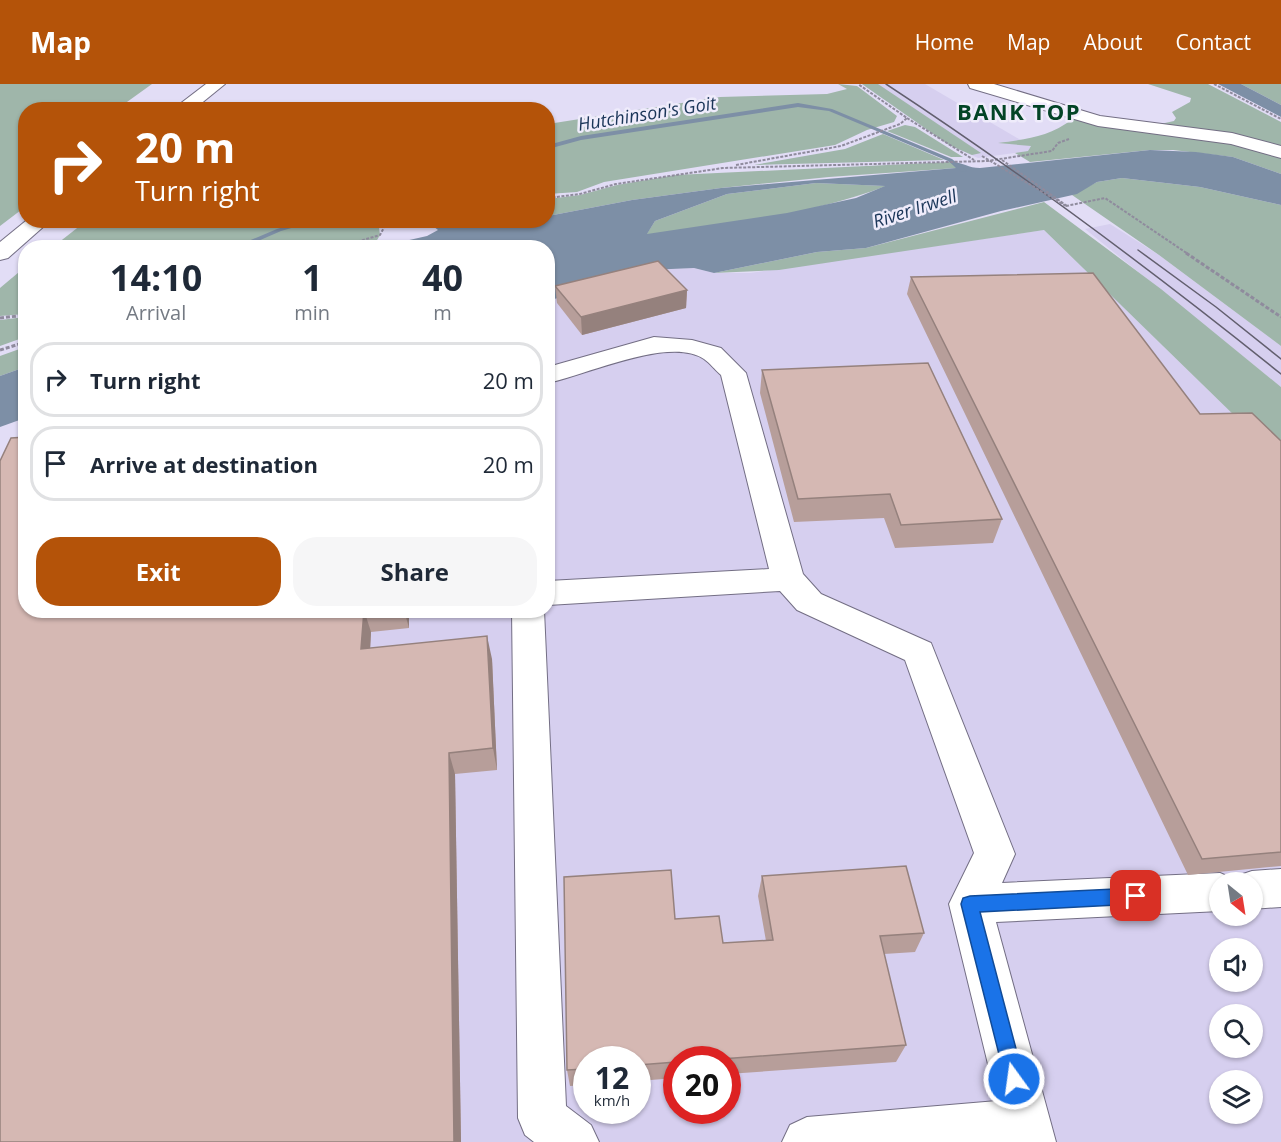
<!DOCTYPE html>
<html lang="en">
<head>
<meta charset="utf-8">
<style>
  body { margin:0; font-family:"Open Sans",sans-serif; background:#f6f6f7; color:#1f2937; height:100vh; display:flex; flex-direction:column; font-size:22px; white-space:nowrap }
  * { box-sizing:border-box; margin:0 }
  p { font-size:20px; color:#747a83 }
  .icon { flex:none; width:33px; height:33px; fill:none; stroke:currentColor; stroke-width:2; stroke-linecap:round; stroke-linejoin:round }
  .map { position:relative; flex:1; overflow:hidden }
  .sheet { position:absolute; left:18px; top:156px; width:537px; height:378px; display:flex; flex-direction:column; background:#fff; border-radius:24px; box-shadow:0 2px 4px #0004 }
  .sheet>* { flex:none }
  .hud { position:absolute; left:18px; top:18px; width:537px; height:126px; border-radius:24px; box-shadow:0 2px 4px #0004; background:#b45309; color:#fff; overflow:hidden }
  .needle { width:39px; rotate:150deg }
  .controls { position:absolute; left:1209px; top:788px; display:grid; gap:12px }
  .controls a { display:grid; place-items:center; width:54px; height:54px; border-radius:50%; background:#fff; box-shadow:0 2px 4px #0004; font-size:30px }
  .speed { position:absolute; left:573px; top:962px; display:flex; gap:12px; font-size:30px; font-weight:700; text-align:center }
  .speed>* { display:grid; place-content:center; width:78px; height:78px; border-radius:50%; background:#fff; box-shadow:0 2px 4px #0004; line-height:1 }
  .speed small { font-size:15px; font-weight:400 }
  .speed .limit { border:9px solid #d22; background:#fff; color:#111 }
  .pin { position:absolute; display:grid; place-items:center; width:51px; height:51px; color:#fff; margin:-26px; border-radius:12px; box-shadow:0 3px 9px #0006 }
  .me { position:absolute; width:66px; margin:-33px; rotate:346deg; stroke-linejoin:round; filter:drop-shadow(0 0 4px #0008) }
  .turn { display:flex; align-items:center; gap:21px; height:126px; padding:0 18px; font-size:27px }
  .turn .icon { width:78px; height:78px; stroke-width:2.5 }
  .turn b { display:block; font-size:42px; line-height:51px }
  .eta { display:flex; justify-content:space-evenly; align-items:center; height:102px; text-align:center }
  .eta b { font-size:36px; font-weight:700; line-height:42px }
  .cta { display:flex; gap:12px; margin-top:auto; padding:12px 18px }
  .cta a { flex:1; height:69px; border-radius:24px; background:#b45309; color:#fff; font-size:24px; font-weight:700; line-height:69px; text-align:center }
  .cta a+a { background:#f6f6f7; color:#1f2937 }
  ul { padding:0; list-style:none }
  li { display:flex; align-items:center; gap:18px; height:75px; margin:0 12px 9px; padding:0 6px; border:3px solid #e0e1e3; border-radius:24px }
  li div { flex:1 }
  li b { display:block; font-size:22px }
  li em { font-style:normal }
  header { display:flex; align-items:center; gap:36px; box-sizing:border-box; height:84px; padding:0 30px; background:#b45309; color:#fff }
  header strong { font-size:28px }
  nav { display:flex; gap:33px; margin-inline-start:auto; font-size:21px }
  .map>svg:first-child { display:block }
  .built { fill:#d6cfef; fill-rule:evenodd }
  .green { fill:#9fb6aa }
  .water { fill:#7d8fa6; fill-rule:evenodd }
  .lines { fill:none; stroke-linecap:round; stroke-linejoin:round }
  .stream { fill:#7d8fa6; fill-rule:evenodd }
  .minor-casing { stroke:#736e84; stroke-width:2 }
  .path-far1 { stroke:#8f8b9d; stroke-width:2; stroke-dasharray:3 1.5; stroke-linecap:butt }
  .path { stroke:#8f8b9d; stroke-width:3; stroke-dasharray:4 2; stroke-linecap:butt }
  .minor { fill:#fff; fill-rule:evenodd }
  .tram { stroke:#625f6e; stroke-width:1.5 }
  .path-bridge { stroke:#8f8b9d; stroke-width:2; stroke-dasharray:3 1.5; stroke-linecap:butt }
  .wall { fill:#b79e9a }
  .shaded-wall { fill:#95817d }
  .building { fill:#d5b8b3; stroke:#95817d; stroke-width:1.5 }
  .route { fill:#1a73e8; stroke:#114b97; stroke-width:1.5 }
  .labels { text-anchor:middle; stroke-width:5; stroke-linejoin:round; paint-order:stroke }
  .far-water-label { font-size:18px; font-style:italic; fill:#1a3558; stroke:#efecfb }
  .far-district-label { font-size:22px; font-weight:bold; letter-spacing:1.5px; fill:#024426; stroke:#efecfb }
</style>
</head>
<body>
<header>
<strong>Map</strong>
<nav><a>Home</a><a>Map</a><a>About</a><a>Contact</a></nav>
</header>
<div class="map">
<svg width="1281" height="1058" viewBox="0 0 1281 1058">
  <rect width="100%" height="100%" fill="#e2ddf6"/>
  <g class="built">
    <polygon points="862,0 925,0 1031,62 1028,67 978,74 949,61"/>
    <polygon points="1110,140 1159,171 1281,262 1281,303 1085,145"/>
    <path d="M1044 146 1281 377V1058H0V376L25 367 26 526H548V217L648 186 694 184 714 189H750ZM1220 798H1252V831H1220ZM1220 864H1252V897H1220ZM1220 930H1252V963H1220ZM586 975H638V1026H586ZM676 975H728V1026H676ZM1220 996H1252V1029H1220Z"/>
  </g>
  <g class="green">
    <polygon points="0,0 152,0 120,23 160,22 155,26 26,26 25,123 0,142"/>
    <polygon points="838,0 857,2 897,32 894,38 867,46 835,61 604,98 577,108 548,110 548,40 720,13 827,10 847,5"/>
    <polygon points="862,0 878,0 981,69 972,71 949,61"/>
    <polygon points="1148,0 1208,0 1281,38 1281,67 1156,41 1174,37 1176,34 1172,28 1190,18 1191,14"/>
    <polygon points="1241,0 1281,0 1281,21"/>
    <path d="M1073 35 1229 58 1281 71V90L1233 73 1173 66H1150L1030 78 1015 69 1028 67 1031 62 998 59C1028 55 1048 53 1073 35Z"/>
    <polygon points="905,41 915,43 963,73 951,73 887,47"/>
    <polygon points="883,50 944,76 754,81 845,65"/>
    <polygon points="950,78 957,84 829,93 721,104 632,116 548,132 548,115 580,111 617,101 676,91"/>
    <polygon points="1122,94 1200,103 1281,121 1281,262 1159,171 1072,111 1097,98"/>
    <path d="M816 99 886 102C815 129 723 143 646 151L655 137 727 110Z"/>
    <polygon points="1044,118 1161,205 1281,303 1281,377 1044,146 779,186 714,189 817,168 866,164"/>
    <polygon points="378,136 380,151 373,163 53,163 86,137"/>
    <polygon points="25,183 25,230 0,232 0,204"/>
    <polygon points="25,233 25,253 0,262 0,236"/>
    <polygon points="25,263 25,283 0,292 0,272"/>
  </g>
  <g class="water">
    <polygon points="1218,0 1241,0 1281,21 1281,33"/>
    <path d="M1150 66 1196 68 1233 73 1281 90V121L1200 103 1122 94 1097 98 1077 110 1001 127 866 164 817 168 714 189 694 184 648 186 548 217V164H374L427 152 438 146 433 142 390 137 548 136V132L632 116 721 104 956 84 950 78C961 77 968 84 980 84ZM816 99 885 102 856 114 787 129 647 150 655 137 727 110Z"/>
    <polygon points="25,283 25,334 0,343 0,292"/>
  </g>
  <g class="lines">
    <g class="stream">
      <polygon points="798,19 832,25 952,75 967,87 962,88 948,77 829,27 798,23 581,56 548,65 548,61 581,52"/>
      <polygon points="307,136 319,136 281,147 242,164 232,164 277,145"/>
    </g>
    <defs>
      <g id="minor">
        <polygon points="206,0 225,0 193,26 172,26"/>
        <polygon points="968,0 994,0 1100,32 1232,49 1281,62 1281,74 1231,60 1098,42 970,4"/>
        <polygon points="27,136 51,136 8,174 0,176 0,158"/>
        <path d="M654 253 692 256 721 264 746 289 803 490 821 510 931 559 1015 770 1002 799 1220 789 1236 796 1237 792 1252 787 1281 785V823L1252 825V798H1220V827L996 838 1056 1058H782L790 1041 807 1033 997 1017 949 820 974 769 905 576 797 526 780 507 548 521V497L769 485 721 291C715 286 710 279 704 275 670 252 586 291 548 299V283Z"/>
        <polygon points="512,526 544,526 566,1022 591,1041 599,1058 534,1058 525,1051 518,1034"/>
      </g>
    </defs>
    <use href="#minor" class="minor-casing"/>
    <g class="path-far1">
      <polyline points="1214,0 1281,35"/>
      <polyline points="907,34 974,76"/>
      <polyline points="1002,76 1067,122"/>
      <polyline points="736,81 841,62 900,40 907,34 858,0"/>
      <polyline points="548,114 580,110 616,100 723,84 987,77 1052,67 1058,59 1069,55"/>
      <polyline points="1066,122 1105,114 1188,170"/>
      <polyline points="336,164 380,151 388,136"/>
    </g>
    <g class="path">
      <polyline points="1186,169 1281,233"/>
      <polyline points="0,234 26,231"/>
      <polyline points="0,266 26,258"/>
    </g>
    <use href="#minor" class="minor"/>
    <g class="tram">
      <path d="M886 0C1023 90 1153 187 1281 290"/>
      <polyline points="1138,166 1216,223 1281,275"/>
    </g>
    <polyline class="path-bridge" points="982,72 1066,122"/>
  </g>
  <g class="wall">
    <polygon points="911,193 1200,330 1281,357 1281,782 1188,791 907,210"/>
    <polygon points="555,202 687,206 686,224 582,251 557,219"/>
    <polygon points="762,286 1002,435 993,459 895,464 884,434 794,438 760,309"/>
    <polygon points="26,526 409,526 409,544 371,548 370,564 492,575 497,686 455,690 461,1058 0,1058"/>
    <polygon points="762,792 924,849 915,868 884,870 906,961 896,978 728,990 728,975 676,975 676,994 638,997 638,975 586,975 586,1001 570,1002 567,986 675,835 723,859 766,857 758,812"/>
  </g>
  <g class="shaded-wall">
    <polygon points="687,206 686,224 582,251 581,233"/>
    <polygon points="364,526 371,548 369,588 361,565"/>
    <polygon points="404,526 409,526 409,544"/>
    <polygon points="487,552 492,575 497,686 493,664"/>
    <polygon points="449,669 455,690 461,1058 454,1058"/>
  </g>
  <g class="building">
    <polygon points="658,177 687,206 581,233 555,202"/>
    <polygon points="1093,189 1200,330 1252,329 1281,357 1281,768 1202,775 911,193"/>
    <polygon points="928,279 1002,435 901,441 890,410 798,415 762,286"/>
    <polygon points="26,353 26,526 364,526 361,565 487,552 493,664 449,669 454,1058 0,1058 0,377 11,354"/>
    <polygon points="906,782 924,849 880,852 906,961 721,975 676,975 676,978 638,981 638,975 586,975 586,985 567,986 564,793 671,786 675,835 719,832 723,859 773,856 762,792"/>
  </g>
  <polygon class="route" points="1136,804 1142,806 1145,812 1142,818 1136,820 980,828 1024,995 1021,1002 1014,1005 1007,1002 961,820 963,814 970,812"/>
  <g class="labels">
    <g class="far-water-label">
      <text transform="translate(647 30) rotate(-9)" y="6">Hutchinson's Goit</text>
      <text transform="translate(915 125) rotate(-18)" y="6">River Irwell</text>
    </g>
    <g class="far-district-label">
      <text x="1019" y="36">BANK TOP</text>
    </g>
  </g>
</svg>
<div class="controls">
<a><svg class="needle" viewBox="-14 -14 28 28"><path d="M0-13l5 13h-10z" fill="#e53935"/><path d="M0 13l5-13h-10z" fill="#747a83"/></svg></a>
<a><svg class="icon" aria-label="sound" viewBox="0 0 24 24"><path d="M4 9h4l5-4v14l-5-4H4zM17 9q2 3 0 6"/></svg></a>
<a><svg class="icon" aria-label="search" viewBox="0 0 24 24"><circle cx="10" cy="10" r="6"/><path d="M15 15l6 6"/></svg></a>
<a><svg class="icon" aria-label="layers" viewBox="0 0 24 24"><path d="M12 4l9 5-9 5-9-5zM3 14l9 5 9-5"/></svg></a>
</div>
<div class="speed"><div>12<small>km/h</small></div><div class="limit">20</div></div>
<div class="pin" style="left:1136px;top:812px;background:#d93025"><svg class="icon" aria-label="arrive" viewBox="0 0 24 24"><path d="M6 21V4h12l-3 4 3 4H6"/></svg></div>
<svg class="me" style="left:1014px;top:995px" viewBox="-20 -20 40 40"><circle r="17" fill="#1a73e8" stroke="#fff" stroke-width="3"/><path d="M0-11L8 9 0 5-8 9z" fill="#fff"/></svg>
<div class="hud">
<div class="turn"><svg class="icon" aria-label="right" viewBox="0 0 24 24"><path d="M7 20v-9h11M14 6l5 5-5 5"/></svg><div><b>20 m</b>Turn right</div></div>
</div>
<section class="sheet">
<div class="eta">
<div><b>14:10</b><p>Arrival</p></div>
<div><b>1</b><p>min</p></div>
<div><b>40</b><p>m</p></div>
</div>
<ul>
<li><svg class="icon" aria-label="right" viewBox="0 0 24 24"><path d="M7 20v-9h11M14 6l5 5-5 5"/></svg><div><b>Turn right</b></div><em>20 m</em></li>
<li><svg class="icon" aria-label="arrive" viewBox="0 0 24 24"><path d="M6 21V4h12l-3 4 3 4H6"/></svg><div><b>Arrive at destination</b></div><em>20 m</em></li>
</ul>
<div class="cta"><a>Exit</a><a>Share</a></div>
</section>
</div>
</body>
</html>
